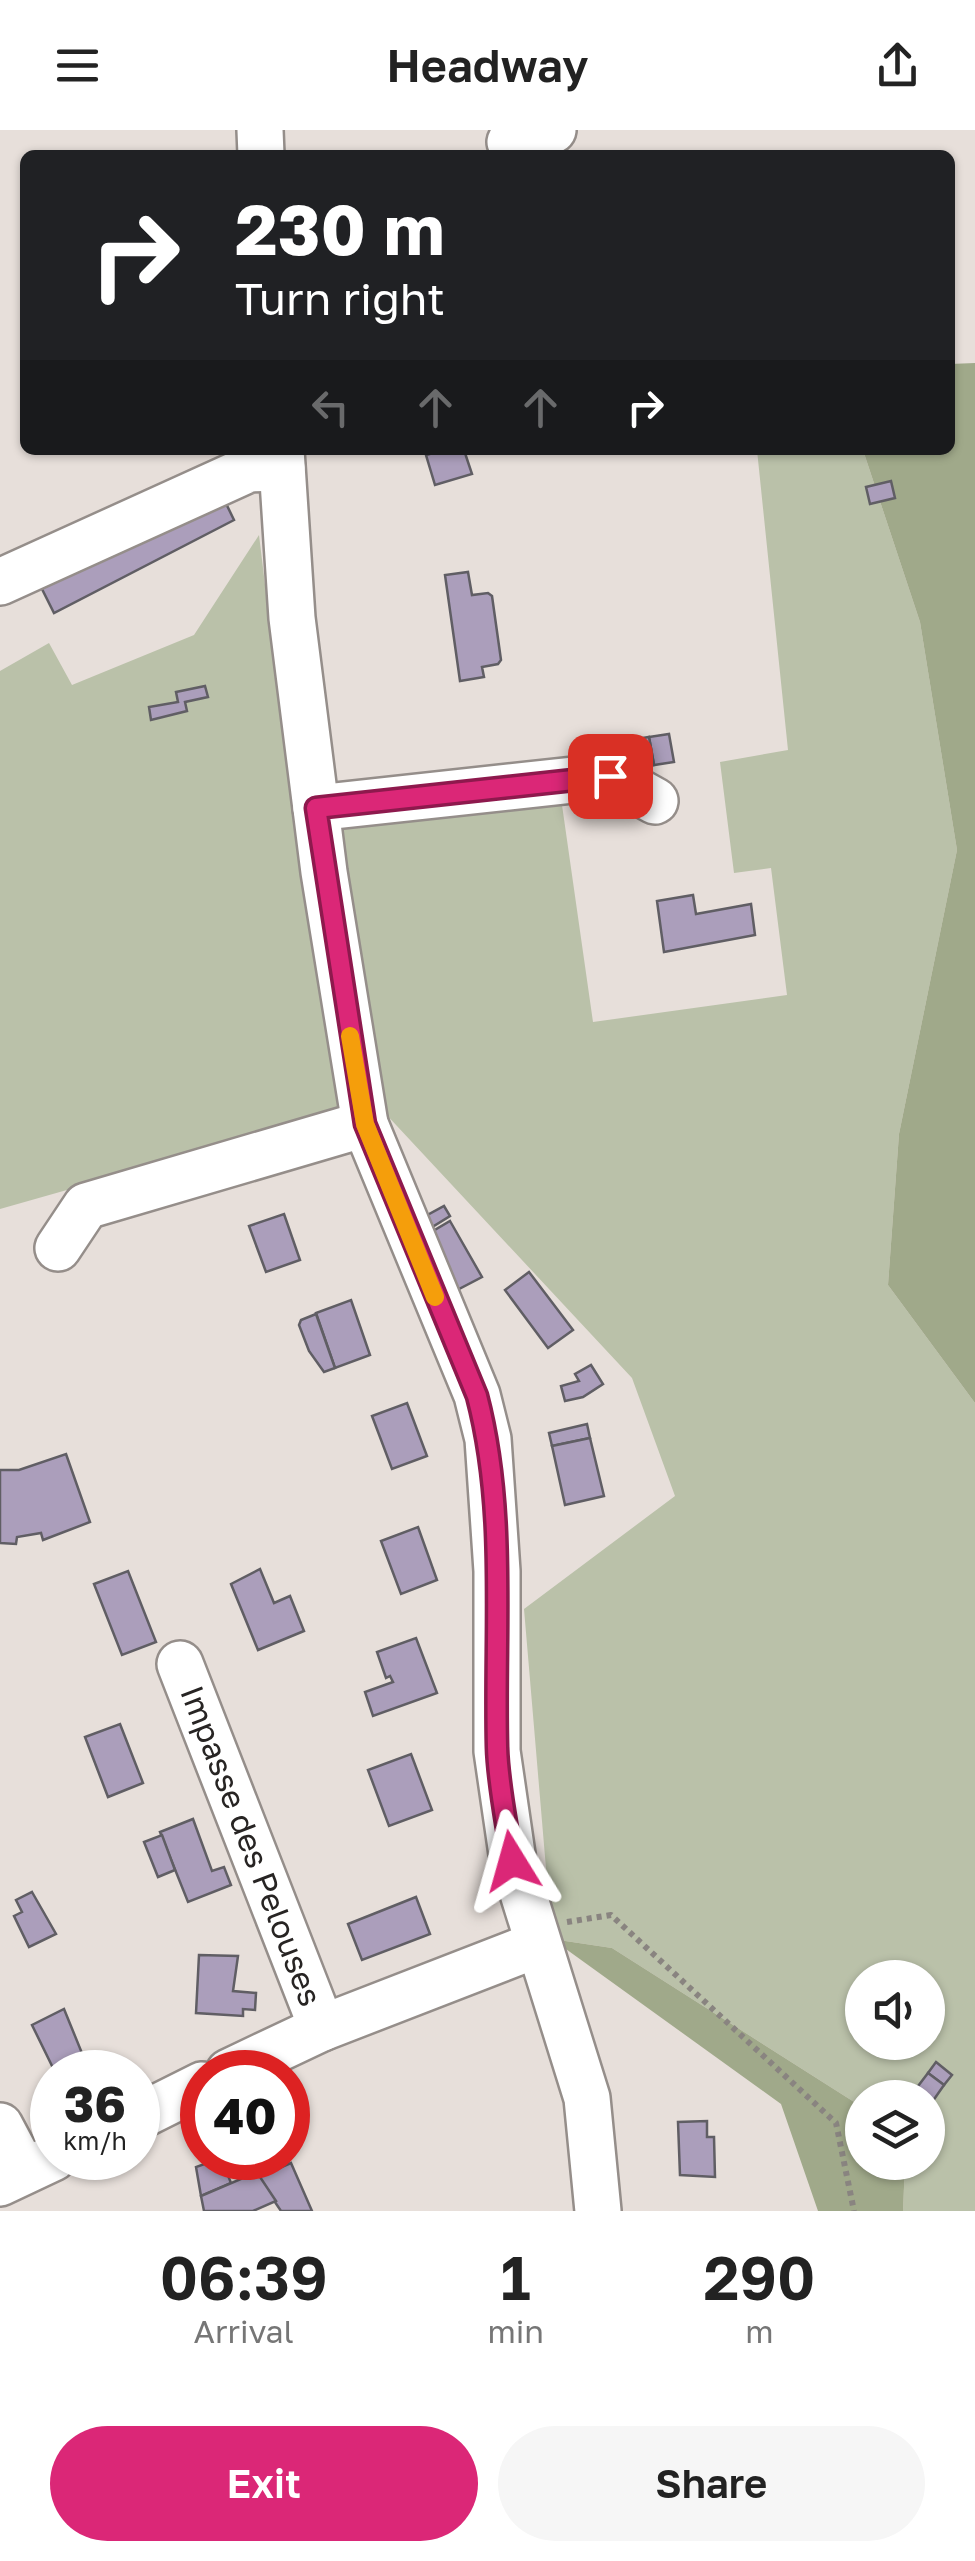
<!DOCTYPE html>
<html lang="en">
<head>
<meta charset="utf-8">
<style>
  body { margin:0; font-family:"Golos Text",sans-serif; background:#f6f6f6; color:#222; height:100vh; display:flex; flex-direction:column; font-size:38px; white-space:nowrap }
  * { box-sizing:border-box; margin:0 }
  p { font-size:32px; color:#767676 }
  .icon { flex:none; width:55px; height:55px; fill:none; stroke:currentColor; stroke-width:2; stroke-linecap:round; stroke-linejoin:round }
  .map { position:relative; height:2081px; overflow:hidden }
  .side { display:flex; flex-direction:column; background:#fff; flex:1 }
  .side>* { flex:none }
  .hud { position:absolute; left:20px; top:20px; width:935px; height:305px; border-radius:15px; box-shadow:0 2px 8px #0004; background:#202124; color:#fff; overflow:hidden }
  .tools { position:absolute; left:845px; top:1830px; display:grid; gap:20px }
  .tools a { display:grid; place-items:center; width:100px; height:100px; border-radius:50%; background:#fff; box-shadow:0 2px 8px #0004; font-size:50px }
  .speed { position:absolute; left:30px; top:1920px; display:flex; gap:20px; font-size:50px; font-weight:700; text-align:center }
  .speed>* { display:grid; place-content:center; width:130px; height:130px; border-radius:50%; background:#fff; box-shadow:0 2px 8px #0004; line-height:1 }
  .speed small { font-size:25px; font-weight:400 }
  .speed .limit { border:15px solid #d22; background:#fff; color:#111 }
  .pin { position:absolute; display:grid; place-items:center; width:85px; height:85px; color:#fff; margin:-42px; border-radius:20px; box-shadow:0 5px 15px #0006 }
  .me { position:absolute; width:110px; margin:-55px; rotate:352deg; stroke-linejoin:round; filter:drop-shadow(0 0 8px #0008) }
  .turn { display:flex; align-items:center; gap:35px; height:210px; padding:0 50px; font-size:45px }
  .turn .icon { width:130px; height:130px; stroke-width:2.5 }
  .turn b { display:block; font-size:70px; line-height:85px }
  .lanes { display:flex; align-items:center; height:95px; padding:0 50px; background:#0003; justify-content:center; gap:50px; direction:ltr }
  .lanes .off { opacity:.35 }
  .eta { display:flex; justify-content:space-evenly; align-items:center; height:170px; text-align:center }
  .eta b { font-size:60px; font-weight:600; line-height:70px }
  .action { display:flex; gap:20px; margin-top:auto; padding:20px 50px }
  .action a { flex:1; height:115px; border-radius:60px; background:#db2777; color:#fff; font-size:40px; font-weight:600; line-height:115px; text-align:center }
  .action a+a { background:#f6f6f6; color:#222 }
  header { display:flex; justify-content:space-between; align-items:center; height:130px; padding:0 50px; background:#fff; font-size:45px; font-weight:600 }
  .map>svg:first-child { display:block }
  .green { fill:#bac1a9; fill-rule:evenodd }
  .forest { fill:#a0a98a }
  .building { fill:#ab9ebb; stroke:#605e64; stroke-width:2.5 }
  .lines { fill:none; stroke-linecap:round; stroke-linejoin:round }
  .minor-casing { stroke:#958e8a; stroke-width:50 }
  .path { stroke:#898480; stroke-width:6; stroke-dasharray:5 5; stroke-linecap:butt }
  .minor { stroke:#fff; stroke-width:45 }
  .route-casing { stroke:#8e194d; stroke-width:25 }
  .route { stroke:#db2777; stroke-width:18 }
  .slow { stroke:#f59e0b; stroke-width:18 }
  .labels { text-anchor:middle; stroke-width:8; stroke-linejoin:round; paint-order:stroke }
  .street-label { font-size:32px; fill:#272423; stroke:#fff }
</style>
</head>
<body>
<header><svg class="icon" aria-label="menu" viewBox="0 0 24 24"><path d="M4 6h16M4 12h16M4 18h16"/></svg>Headway<svg class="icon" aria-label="share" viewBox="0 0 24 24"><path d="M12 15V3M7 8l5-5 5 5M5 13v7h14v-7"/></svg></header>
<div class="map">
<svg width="975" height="2081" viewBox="0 0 975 2081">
  <rect width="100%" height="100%" fill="#e7dfda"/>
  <g class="green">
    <path d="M757 320H863L920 492 957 720 899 1004 888 1155 975 1273V2081H903L905 2033 928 2032V1968H862V1977L612 1818 552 1809 524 1479 675 1366 632 1248 383 981 339 684 560 661 593 892 787 865 771 738 734 743 720 632 788 620ZM862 1848H928V1912H862Z"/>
    <polygon points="259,405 294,694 341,982 0,1079 0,541 49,513 72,555 194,505"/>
  </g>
  <g class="forest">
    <polygon points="975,233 975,1273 888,1155 899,1004 957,720 920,492 863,320 950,320 950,234"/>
    <polygon points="552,1809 612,1818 862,1977 862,2032 905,2033 903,2081 818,2081 781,1974"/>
  </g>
  <g class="building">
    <polygon points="444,320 464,320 472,344 435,355 426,325"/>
    <polygon points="891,351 895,368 870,374 866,357"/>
    <polygon points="220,361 234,390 54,483 37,449"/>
    <polygon points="468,442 472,465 488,463 492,466 501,530 498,534 482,537 484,547 460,551 445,445"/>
    <polygon points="205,556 208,567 185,572 187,581 151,590 149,577 178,572 176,562"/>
    <polygon points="669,604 674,632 654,635 649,607"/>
    <polygon points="649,607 654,635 630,639 624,611"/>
    <polygon points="693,765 696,784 751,774 755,805 664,822 657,771"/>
    <polygon points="444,1076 450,1086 429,1099 422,1088"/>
    <polygon points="284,1084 300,1130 266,1142 249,1096"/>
    <polygon points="450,1091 482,1147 457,1160 428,1104"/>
    <polygon points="529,1142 573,1200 548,1218 505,1160"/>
    <polygon points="351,1170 370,1225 335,1238 316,1183"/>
    <polygon points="316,1184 335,1238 324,1242 309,1221 299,1195 301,1190"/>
    <polygon points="591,1235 603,1254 583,1267 565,1271 561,1256 579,1251 575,1244"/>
    <polygon points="407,1273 427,1326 392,1339 372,1286"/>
    <polygon points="587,1294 590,1308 552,1316 549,1303"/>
    <polygon points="590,1308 604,1366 565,1375 552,1316"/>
    <polygon points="66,1324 90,1392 43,1410 41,1403 17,1407 16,1414 0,1413 0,1340 19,1340"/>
    <polygon points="418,1397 437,1450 401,1464 381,1411"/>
    <polygon points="260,1439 274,1473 290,1466 304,1501 258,1520 231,1454"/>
    <polygon points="128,1441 156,1512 122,1525 94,1454"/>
    <polygon points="416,1508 437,1563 373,1586 365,1562 393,1552 390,1546 386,1548 377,1522"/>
    <polygon points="120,1594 143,1653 108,1667 85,1607"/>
    <polygon points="411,1624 432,1680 389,1696 368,1640"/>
    <polygon points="193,1689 212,1741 224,1737 231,1755 188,1772 160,1702"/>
    <polygon points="162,1705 175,1740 158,1747 144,1712"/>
    <polygon points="32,1762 56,1804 29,1817 14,1786 22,1782 16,1770"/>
    <polygon points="416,1767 430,1804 362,1830 348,1794"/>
    <polygon points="199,1825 238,1826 233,1861 256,1863 255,1880 243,1879 243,1886 196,1883"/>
    <polygon points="64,1879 86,1933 66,1942 55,1942 32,1895"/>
    <polygon points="936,1932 952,1945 944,1955 928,1943"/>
    <polygon points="928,1943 944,1955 928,1978 928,1968 909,1968"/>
    <polygon points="707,1991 707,2007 714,2007 715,2047 680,2045 678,1992"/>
    <polygon points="221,2028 231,2053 201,2066 196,2037"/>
    <polygon points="291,2033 312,2081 281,2081 258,2047"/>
    <polygon points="249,2036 254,2038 276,2071 253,2081 204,2081 201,2066 241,2049 240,2041"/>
  </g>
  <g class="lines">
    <defs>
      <g id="minor">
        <polyline points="260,0 261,25"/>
        <polyline points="510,12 553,0"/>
        <polyline points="281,320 292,488 324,742 365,994 477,1265 488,1309 497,1441 497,1621 513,1731 587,1968 598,2081"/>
        <polyline points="0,452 249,339 282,338"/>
        <polyline points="316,678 610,646 655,671"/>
        <polyline points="58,1118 86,1076 365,994"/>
        <polyline points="180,1534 322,1898"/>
        <polyline points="229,1942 322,1898 536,1815"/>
        <polyline points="138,1987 202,1955"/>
        <polyline points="0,1996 24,2041"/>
        <polyline points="0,2053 53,2028"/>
      </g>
    </defs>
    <use href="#minor" class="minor-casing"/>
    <polyline class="path" points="567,1792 611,1785 836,1993 854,2081"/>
    <use href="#minor" class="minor"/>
  </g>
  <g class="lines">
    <defs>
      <path id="route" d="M512 1731C507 1694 498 1655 497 1617 494 1500 507 1380 477 1266L365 994 316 678 610 646"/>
    </defs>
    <use href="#route" class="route-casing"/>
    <use href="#route" class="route"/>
    <polyline class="slow" points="350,906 365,994 435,1167"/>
  </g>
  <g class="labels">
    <g class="street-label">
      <text transform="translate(251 1716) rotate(69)" y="11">Impasse des Pelouses</text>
    </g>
  </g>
</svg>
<div class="tools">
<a><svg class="icon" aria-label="sound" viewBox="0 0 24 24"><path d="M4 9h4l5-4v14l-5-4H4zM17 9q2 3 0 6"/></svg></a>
<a><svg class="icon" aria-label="layers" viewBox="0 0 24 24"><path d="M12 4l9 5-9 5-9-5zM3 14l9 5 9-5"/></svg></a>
</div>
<div class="speed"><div>36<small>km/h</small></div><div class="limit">40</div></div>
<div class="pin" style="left:610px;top:646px;background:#d93025"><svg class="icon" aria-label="arrive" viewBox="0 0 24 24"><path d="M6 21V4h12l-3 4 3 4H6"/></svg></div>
<svg class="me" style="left:512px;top:1731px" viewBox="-20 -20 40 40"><path d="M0-17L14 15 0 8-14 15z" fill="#db2777" stroke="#fff" stroke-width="4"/></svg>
<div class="hud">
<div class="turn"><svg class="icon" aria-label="right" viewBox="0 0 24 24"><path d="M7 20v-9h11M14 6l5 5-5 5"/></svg><div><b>230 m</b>Turn right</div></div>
<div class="lanes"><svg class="icon off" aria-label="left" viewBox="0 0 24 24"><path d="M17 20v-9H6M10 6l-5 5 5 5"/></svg><svg class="icon off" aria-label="ahead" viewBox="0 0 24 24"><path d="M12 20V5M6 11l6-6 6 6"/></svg><svg class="icon off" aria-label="ahead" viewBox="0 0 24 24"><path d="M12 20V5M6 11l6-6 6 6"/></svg><svg class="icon" aria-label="right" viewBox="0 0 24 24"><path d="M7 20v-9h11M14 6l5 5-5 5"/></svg></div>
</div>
</div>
<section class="side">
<div class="eta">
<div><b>06:39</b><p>Arrival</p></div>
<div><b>1</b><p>min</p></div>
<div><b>290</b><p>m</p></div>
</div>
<div class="action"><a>Exit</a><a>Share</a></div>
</section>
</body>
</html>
